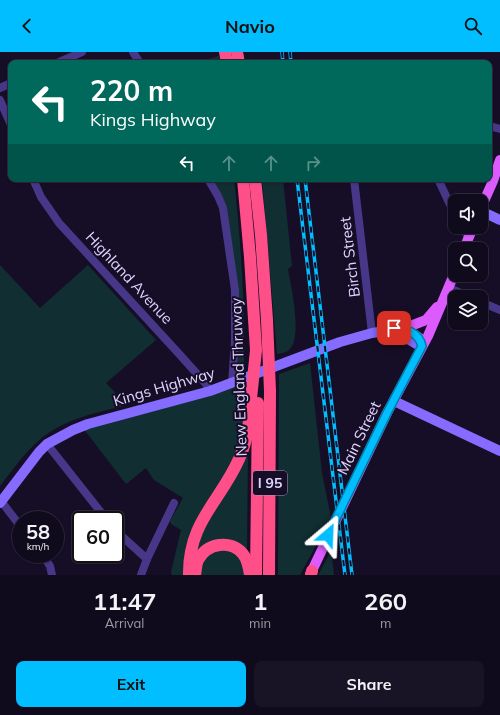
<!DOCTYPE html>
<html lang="en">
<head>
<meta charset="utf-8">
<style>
  body { margin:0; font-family:Mulish,sans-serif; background:#191326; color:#f1f3f6; height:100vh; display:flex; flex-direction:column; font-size:15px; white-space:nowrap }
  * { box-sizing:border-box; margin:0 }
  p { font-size:13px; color:#9c9aa4 }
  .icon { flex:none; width:22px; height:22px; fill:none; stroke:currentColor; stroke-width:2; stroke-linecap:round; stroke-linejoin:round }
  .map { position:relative; height:523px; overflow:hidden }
  .panel { display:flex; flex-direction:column; background:#100a1d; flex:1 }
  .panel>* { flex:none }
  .top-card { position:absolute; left:8px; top:8px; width:484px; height:122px; border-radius:8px; box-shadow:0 1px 3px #0004,0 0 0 1px #302b3b; background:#00695c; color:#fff; overflow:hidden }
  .tools { position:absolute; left:448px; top:142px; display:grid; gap:8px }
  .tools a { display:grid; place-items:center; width:40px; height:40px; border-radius:8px; background:#100a1d; box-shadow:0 1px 3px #0004,0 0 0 1px #302b3b; font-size:20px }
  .speed { position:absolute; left:12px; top:459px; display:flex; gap:8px; font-size:20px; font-weight:700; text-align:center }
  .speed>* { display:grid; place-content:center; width:52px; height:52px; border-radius:50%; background:#100a1d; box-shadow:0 1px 3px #0004,0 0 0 1px #302b3b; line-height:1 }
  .speed small { font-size:10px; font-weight:400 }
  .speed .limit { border:2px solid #111; border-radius:6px; background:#fff; color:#111 }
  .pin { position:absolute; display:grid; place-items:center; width:34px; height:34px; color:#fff; margin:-17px; border-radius:8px; box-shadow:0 2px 6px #0006 }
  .me { position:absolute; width:44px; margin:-22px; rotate:26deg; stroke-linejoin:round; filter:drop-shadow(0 0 3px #0008) }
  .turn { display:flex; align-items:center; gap:14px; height:84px; padding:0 16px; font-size:18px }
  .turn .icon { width:52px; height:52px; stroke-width:2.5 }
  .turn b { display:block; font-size:28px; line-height:34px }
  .lanes { display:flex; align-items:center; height:38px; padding:0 16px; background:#0003; justify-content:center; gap:20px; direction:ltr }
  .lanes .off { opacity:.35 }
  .eta { display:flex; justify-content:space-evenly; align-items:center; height:68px; text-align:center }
  .eta b { font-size:24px; font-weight:700; line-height:28px }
  .cta { display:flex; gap:8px; margin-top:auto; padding:8px 16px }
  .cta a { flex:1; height:46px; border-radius:8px; background:#00beff; color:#111; font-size:16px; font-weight:700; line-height:46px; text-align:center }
  .cta a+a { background:#191326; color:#f1f3f6 }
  header { display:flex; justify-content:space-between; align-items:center; height:52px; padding:0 16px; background:#00beff; color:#111; font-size:18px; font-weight:700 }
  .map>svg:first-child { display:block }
  .green { fill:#112e32 }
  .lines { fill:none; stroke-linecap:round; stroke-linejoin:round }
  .street { stroke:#473788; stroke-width:8 }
  .secondary { stroke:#866bff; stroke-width:10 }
  .primary { stroke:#dc5bff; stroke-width:10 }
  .highway { stroke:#ff4f88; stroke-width:12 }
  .rail-casing { stroke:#00beff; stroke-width:3.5 }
  .rail { stroke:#160e27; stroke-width:2; stroke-dasharray:6; stroke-linecap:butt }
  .highway-bridge { stroke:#ff4f88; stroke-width:12 }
  .route-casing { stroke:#007ca6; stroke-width:10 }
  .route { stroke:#00beff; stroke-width:7 }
  .labels { text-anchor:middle; stroke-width:4; stroke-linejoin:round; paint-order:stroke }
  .shield { fill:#160e27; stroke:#a399be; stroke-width:1 }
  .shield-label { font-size:14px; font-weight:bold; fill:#e0d4ff }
  .street-label { font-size:15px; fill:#e0d4ff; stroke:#160e27 }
</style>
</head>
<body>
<header><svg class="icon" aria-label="back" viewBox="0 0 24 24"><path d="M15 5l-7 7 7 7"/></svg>Navio<svg class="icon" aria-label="search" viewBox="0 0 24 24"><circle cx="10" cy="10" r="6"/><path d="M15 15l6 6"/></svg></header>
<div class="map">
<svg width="500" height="523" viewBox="0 0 500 523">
  <rect width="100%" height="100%" fill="#160e27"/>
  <g class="green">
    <polygon points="219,4 220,11 206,11 205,8"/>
    <path d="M212 127H234C241 190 245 253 244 316H240C236 309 240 303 236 296L229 172Z"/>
    <path d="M262 127H283L292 214 288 217C291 234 303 286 289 298 286 301 281 301 277 302Z"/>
    <path d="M0 213 40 256 88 213 156 288 106 331 127 353C95 361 59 368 35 392 22 404 11 420 0 434Z"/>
    <polygon points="310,311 322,421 331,466 300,523 278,523 279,322"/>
    <polygon points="243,331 244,332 247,365 239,400 220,433 197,466 185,496 184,523 172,523 171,520 181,478 171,472 170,469 183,446 154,428 146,416 126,432 83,376"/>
    <polygon points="246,401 248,402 247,498 236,490 198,500 195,495"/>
    <polygon points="335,492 332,504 334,523 318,523"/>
    <path d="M222 497C238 500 243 506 244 523H199C200 507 208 503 222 497Z"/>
  </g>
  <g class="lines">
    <g class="street">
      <polyline points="133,0 140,11"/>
      <polyline points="57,11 82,0"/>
      <polyline points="0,36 11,31"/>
      <polyline points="0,48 11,73"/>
      <polyline points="489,74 500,77"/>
      <polyline points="33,127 41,145 59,171 181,304 206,332 210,339"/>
      <polyline points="208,127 218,144 223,156 235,238 235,289 232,331"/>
      <polyline points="354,127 372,281"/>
      <polyline points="438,127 455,163"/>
      <polyline points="462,175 469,186"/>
      <polyline points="449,236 470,245"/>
      <polyline points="481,250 500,258"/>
      <polyline points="47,392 107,468"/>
      <polyline points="1,449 21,475"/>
      <polyline points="115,478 147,507"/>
      <polyline points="42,502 50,514 52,523"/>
      <polyline points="141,523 147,507 174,451"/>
    </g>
    <g class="secondary">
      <polyline points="481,159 500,168"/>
      <polyline points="394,349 500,399"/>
      <path d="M0 451 39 400 47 392 73 378 88 372 210 339 340 290 372 281 385 279 401 283 418 293 422 294 421 287C408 277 401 273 385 279"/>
    </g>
    <g class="primary">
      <polyline points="481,156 493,129 500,108"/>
      <polyline points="464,197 473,175"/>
      <polyline points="394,276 413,273 426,268 437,255"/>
      <polyline points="310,523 387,361 428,284 455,220"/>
    </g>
    <g class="highway">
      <polyline points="225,0 227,11"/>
      <polyline points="237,0 239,11"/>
      <polyline points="243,127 250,205 256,298"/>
      <polyline points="255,127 261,183 267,268"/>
      <path d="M189 523C188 470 220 450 239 407 248 388 250 367 251 347"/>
      <path d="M195 523C196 518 196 512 198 508 207 491 231 487 243 502 248 508 249 516 250 523"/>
      <polyline points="256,523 258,351"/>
      <polyline points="269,523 270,339"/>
      <polyline points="311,523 312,519"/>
    </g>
    <defs>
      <g id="rail">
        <polyline points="282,0 283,11"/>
        <polyline points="290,0 291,11"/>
        <polyline points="297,127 345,523"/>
        <polyline points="305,127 352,523"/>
      </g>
    </defs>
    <use href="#rail" class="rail-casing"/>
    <use href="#rail" class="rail"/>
    <g class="highway-bridge">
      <polyline points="267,268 270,339"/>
      <polyline points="251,347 256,298"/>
    </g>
  </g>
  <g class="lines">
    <defs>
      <path id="route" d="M328 483 387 361 422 294C419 281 406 276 394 276"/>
    </defs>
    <use href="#route" class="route-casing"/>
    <use href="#route" class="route"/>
  </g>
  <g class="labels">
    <rect class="shield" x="253" y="419" width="34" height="24" rx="3"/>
    <g class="shield-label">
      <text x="270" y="436">I 95</text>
    </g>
    <g class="street-label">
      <text transform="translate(350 205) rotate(-97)" y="5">Birch Street</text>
      <text transform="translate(129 226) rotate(47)" y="5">Highland Avenue</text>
      <text transform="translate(239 325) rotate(-92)" y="5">New England Thruway</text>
      <text transform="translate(164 335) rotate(-16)" y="5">Kings Highway</text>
      <text transform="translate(359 386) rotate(-64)" y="5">Main Street</text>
    </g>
  </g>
</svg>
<div class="tools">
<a><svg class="icon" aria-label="sound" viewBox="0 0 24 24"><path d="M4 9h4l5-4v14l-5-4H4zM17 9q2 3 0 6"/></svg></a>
<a><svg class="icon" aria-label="search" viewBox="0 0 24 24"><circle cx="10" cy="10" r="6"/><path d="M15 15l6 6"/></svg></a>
<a><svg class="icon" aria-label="layers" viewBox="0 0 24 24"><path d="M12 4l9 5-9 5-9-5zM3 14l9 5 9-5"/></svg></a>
</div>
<div class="speed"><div>58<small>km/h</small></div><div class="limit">60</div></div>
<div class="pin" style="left:394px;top:276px;background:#d93025"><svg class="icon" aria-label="arrive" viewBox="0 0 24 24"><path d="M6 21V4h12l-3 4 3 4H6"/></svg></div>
<svg class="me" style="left:328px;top:483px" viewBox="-20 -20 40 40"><path d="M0-17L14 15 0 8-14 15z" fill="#00beff" stroke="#fff" stroke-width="4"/></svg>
<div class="top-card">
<div class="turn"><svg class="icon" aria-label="left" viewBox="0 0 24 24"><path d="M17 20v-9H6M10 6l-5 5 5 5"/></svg><div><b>220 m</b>Kings Highway</div></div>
<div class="lanes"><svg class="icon" aria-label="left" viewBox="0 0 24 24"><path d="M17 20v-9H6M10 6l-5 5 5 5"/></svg><svg class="icon off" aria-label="ahead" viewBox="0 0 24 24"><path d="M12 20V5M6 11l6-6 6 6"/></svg><svg class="icon off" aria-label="ahead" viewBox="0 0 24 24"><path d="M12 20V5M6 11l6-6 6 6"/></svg><svg class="icon off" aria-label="right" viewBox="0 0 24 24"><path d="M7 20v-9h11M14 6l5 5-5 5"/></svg></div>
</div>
</div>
<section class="panel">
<div class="eta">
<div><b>11:47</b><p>Arrival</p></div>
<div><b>1</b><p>min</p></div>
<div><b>260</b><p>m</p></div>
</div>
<div class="cta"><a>Exit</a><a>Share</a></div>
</section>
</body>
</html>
